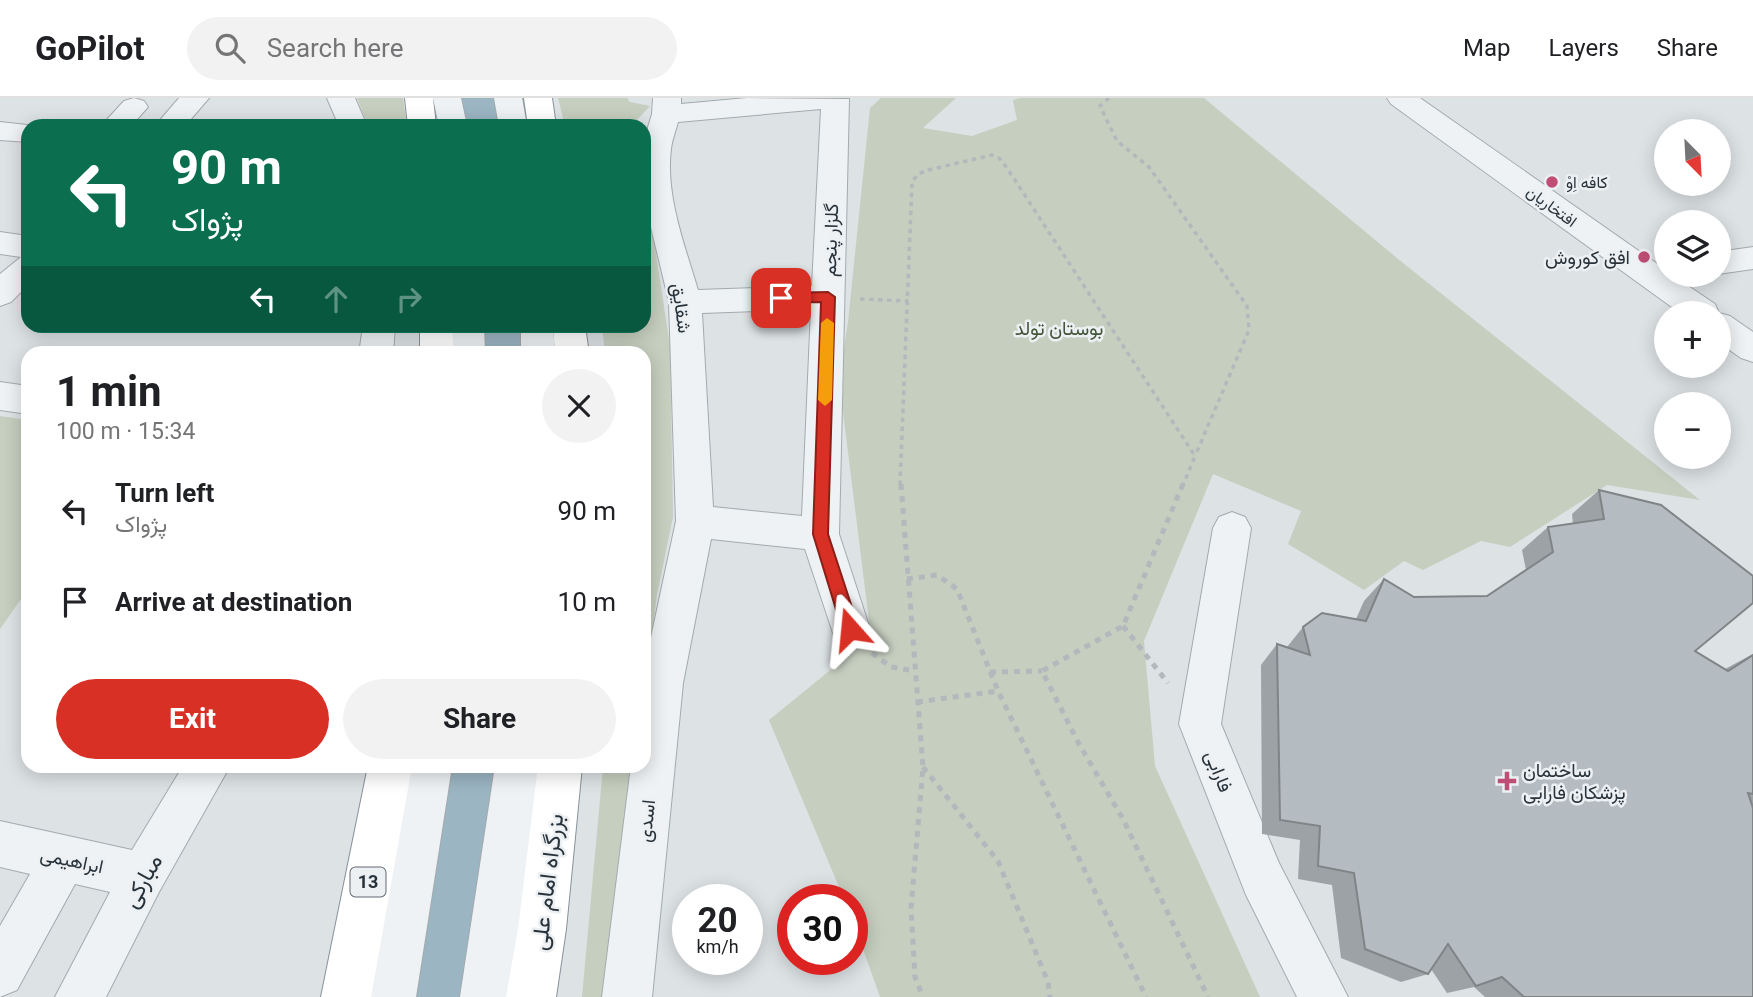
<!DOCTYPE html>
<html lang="en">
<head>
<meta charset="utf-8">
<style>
  body { margin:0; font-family:Roboto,Vazirmatn,sans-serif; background:#f2f2f2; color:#202124; height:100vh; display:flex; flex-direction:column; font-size:26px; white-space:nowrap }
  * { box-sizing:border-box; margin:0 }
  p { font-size:23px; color:#757577 }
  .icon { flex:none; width:38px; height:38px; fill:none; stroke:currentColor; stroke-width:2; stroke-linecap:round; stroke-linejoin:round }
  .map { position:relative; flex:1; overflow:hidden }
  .drawer { position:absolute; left:21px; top:248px; width:630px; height:427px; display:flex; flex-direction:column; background:#fff; border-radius:21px; box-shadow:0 4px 18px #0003 }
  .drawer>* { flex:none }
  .banner { position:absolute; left:21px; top:21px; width:630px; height:214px; border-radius:21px; box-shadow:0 4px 18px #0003; background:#0b6e4f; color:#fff; overflow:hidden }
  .needle { width:46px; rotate:156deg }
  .fabs { position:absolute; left:1654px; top:21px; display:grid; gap:14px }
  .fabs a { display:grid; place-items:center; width:77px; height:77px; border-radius:50%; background:#fff; box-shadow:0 4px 18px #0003; font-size:35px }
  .speed { position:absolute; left:672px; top:786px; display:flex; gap:14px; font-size:35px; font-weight:700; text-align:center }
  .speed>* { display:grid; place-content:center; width:91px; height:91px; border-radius:50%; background:#fff; box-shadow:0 4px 18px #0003; line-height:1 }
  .speed small { font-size:18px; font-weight:400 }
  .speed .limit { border:10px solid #d22; background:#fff; color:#111 }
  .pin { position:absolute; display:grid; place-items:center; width:60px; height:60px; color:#fff; margin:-30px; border-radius:14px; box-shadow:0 4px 10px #0006 }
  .me { position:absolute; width:77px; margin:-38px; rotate:342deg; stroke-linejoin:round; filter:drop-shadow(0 0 5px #0008) }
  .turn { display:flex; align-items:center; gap:24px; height:147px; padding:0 35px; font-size:32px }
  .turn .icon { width:91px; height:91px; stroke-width:2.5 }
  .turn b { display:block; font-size:49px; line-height:60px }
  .lanes { display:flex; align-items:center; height:66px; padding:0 35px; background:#0003; justify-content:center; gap:35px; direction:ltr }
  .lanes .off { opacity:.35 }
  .round { display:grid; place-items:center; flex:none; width:74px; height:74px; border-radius:37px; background:#f2f2f2 }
  .overview { display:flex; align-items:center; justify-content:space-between; height:119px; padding:0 35px }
  h1 { font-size:42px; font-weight:700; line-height:52px }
  .button { display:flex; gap:14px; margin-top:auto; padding:14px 35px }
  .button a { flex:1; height:80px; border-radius:42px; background:#d93025; color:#fff; font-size:28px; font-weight:700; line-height:80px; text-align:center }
  .button a+a { background:#f2f2f2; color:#202124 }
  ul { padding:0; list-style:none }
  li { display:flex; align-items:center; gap:21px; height:91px; padding:0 35px }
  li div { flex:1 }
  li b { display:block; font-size:26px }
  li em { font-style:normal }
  header { display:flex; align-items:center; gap:42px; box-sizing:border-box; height:98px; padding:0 35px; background:#fff; border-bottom:2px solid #e0e0e0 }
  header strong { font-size:33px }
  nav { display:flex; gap:38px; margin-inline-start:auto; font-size:24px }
  .search { width:490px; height:63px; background:#f2f2f2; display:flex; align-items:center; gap:18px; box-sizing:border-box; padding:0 24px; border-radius:38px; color:#757577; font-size:26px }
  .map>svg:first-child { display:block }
  .green { fill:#c6cebf }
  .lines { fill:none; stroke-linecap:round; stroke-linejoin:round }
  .river { fill:#9bb5c2; fill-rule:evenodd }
  .minor-casing { stroke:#a3aaae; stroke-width:2 }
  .highway-casing { stroke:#86929a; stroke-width:2 }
  .path-far1 { stroke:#b3b8bc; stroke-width:3.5; stroke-dasharray:4.5 4.5; stroke-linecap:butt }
  .path { stroke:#b3b8bc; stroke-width:5; stroke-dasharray:6 6; stroke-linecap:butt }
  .minor { fill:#eff2f4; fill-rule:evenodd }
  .highway { fill:#fff; fill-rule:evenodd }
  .wall { fill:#9ca2a6 }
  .building { fill:#b5bcc1; stroke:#7f8487; stroke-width:2 }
  .route { fill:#d93025; stroke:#8d1f18; stroke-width:2 }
  .slow { fill:#f59e0b }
  .poi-dot { fill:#bf4d74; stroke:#ecf0f3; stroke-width:2.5 }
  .labels { text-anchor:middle; stroke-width:5; stroke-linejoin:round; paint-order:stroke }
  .far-poi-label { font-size:16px; fill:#28323a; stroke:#ecf0f3; text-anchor:start }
  .far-street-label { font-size:16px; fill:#28323a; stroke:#ecf0f3 }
  .shield { fill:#ecf0f3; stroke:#636b72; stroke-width:2 }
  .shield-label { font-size:18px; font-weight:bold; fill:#28323a }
  .street-label { font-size:19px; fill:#28323a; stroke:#ecf0f3 }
  .poi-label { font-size:19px; fill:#28323a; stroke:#ecf0f3; text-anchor:end }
  .park-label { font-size:19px; fill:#425437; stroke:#ecf0f3 }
  .near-street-label { font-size:23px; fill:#28323a; stroke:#ecf0f3 }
</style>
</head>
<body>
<header>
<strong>GoPilot</strong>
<div class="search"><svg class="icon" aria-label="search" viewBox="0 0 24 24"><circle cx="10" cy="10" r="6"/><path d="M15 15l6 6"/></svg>Search here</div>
<nav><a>Map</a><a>Layers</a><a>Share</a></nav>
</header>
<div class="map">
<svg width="1753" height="899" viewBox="0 0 1753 899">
  <rect width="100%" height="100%" fill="#dde2e5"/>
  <g class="green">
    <polygon points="357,0 403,0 407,28 368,28"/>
    <polygon points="558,0 627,0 630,4 650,8 636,23 637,28 565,28"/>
    <polygon points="881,0 956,0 923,30 972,38 1017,22 1013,2 1020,0 1204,0 1403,165 1700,402 1607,387 1510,449 1481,443 1423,472 1404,463 1364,492 1288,446 1301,413 1213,376 1144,543 1155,668 1260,899 880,899 852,820 852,802 844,801 769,622 871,539 839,282 848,224 870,10"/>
    <polygon points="644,76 670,248 673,419 657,497 644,599 644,256 605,255 602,228 644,228"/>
    <polygon points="0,318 28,322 28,491 0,531"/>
    <polygon points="603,669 635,669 606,899 582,899"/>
  </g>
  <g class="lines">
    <g class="river">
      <polygon points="457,0 501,0 506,28 460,28"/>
      <polygon points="477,228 529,228 532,256 478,256"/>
      <polygon points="438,668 508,668 477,899 399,899"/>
    </g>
    <defs>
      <g id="minor">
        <polygon points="134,0 144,3 148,9 131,28 101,28 124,3"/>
        <polygon points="179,0 209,0 185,28 155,28"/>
        <polygon points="327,0 355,0 367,28 339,28"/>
        <polygon points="433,0 461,0 467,28 439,28"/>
        <polygon points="494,0 522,0 527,28 499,28"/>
        <path d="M653 0H681V6L747 0 849 1 839 436 870 531 864 544 850 549 836 544 805 451 711 441 683 585 652 899H602L631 668H644V572L676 423 669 204 644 100V42L652 16ZM821 11 812 188 698 192C685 148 665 97 671 51 672 42 676 32 678 24ZM811 211 802 418 713 409 702 215Z"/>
        <polygon points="1387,0 1420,0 1666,172 1666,177 1672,177 1715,206 1719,215 1730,218 1753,234 1753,264 1741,260 1718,244 1718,215 1680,215 1391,6"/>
        <polygon points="0,24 36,28 28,28 28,44 0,42"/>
        <polygon points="0,134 28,138 28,187 11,204 0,208 0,176 21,159 0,156"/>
        <polygon points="1753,149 1753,171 1718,176 1718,154"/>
        <polygon points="363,228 395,228 393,256 359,256"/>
        <polygon points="452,228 484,228 485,256 451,256"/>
        <polygon points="521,228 553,228 555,256 521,256"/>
        <polygon points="0,284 28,288 28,316 0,312"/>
        <polygon points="1232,414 1245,419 1251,430 1221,626 1279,765 1348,899 1297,899 1246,797 1179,626 1213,430 1219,419"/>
        <polygon points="183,668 230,668 159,794 106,899 55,899 110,794 75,786 17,892 0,899 0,828 30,776 0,769 0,723 132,752"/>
        <polygon points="408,668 452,668 416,899 366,899"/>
        <polygon points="495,668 539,668 510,899 460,899"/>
      </g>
      <g id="highway">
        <polygon points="405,0 433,0 436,28 408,28"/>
        <polygon points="524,0 552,0 556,28 528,28"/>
        <polygon points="420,228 452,228 454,256 420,256"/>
        <polygon points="553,228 585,228 589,256 555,256"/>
        <polygon points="368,668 412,668 371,899 321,899"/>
        <polygon points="538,668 582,668 566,831 556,899 506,899 518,831"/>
      </g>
    </defs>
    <use href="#minor" class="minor-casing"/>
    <use href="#highway" class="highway-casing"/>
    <g class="path-far1">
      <polyline points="1109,0 1100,8 1117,43 1149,69 1247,208 1249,232 1195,358"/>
      <polyline points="860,201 908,203"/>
      <polyline points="900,387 912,84 918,76 928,72 992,57 999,60 1007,70 1195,358 1183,387"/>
    </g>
    <g class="path">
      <polyline points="901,386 923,669 911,810 915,879 923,899"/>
      <polyline points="1183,386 1123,528 1042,573 1079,646 1123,721 1208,899"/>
      <polyline points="907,481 937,477 957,491 998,593 1146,899"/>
      <polyline points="1123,528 1168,585"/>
      <polyline points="872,555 891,569 915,573"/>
      <polyline points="990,574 1042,573"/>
      <polyline points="917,604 998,593"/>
      <polyline points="923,669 998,763 1048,884 1050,899"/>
    </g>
    <use href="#minor" class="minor"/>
    <use href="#highway" class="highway"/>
  </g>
  <polygon class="wall" points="1599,392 1695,553 1725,571 1753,556 1753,899 1485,899 1474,889 1447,895 1431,871 1428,876 1401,884 1341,860 1332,787 1298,781 1300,742 1262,736 1261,567 1277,546 1287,549 1303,529 1356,521 1364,503 1384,481 1414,499 1487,498 1526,472 1522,452 1548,429 1573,426 1572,416"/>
  <polygon class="building" points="1599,392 1661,407 1753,478 1753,505 1695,553 1728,573 1753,557 1753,696 1748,695 1753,710 1753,899 1524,899 1502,879 1476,888 1448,846 1428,876 1365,851 1354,775 1318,768 1320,728 1280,722 1277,546 1310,557 1303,529 1322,515 1366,523 1384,481 1414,499 1487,498 1553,454 1548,429 1604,421"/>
  <polygon class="route" points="828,194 835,199 828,436 859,531 856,536 850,538 845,536 842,531 813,436 821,204 781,205 774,200 781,195"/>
  <polygon class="slow" points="827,220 834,225 832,302 825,308 818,302 821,225"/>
  <g class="poi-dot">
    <circle cx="1552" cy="84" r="7"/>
    <circle cx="1644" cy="159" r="7"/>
    <path d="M1503.5 672.5h7v7h7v7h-7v7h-7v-7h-7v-7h7z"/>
  </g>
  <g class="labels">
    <g class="far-poi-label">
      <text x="1566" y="90">کافه اِوْ</text>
    </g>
    <g class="far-street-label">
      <text transform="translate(1552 108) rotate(36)" y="6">افتخاریان</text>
    </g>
    <rect class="shield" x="350.5" y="769.5" width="35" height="29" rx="5"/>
    <g class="shield-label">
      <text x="368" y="790">13</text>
    </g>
    <g class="street-label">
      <text transform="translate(830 142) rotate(-88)" y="7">گلزار پنجم</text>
      <text transform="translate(682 210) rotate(82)" y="7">شقایق</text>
      <text transform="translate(1219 673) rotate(68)" y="7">فارابی</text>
      <text transform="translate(646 723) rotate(-84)" y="7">اسدی</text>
      <text transform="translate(72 762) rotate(12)" y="7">ابراهیمی</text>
    </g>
    <g class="poi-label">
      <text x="1630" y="166">افق کوروش</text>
      <text x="1523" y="679" text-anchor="start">ساختمان<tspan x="1523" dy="22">پزشکان فارابی</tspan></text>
    </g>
    <g class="park-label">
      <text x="1059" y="237">بوستان تولد</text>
    </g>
    <g class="near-street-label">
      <text transform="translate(142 783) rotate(-61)" y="8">مبارکی</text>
      <text transform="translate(547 784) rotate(-83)" y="8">بزرگراه امام علی</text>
    </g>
  </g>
</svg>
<div class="fabs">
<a><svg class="needle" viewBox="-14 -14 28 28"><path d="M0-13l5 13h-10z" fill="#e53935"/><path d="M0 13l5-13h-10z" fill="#757577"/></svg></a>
<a><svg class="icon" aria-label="layers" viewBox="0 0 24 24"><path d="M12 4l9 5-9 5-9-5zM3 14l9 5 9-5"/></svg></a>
<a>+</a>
<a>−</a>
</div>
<div class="speed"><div>20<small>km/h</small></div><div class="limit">30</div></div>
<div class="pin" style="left:781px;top:200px;background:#d93025"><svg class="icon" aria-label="arrive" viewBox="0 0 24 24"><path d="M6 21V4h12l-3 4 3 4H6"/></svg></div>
<svg class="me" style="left:850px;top:531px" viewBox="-20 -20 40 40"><path d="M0-17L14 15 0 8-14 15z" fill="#d93025" stroke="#fff" stroke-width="4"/></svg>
<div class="banner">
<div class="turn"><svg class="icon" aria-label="left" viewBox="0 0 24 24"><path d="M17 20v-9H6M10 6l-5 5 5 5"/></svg><div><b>90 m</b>پژواک</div></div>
<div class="lanes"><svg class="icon" aria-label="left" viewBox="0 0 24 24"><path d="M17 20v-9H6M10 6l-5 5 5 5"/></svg><svg class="icon off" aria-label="ahead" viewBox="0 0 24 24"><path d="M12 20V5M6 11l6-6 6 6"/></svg><svg class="icon off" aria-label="right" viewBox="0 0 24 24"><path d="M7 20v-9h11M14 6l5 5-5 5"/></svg></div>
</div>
<section class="drawer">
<div class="overview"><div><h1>1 min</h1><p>100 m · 15:34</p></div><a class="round"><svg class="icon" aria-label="close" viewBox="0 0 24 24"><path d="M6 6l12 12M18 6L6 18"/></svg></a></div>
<ul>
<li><svg class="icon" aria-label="left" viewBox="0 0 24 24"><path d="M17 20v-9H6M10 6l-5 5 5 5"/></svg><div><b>Turn left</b><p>پژواک</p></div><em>90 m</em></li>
<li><svg class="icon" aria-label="arrive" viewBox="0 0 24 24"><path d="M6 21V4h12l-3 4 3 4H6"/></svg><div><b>Arrive at destination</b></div><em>10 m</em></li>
</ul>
<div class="button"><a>Exit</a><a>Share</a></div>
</section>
</div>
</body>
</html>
